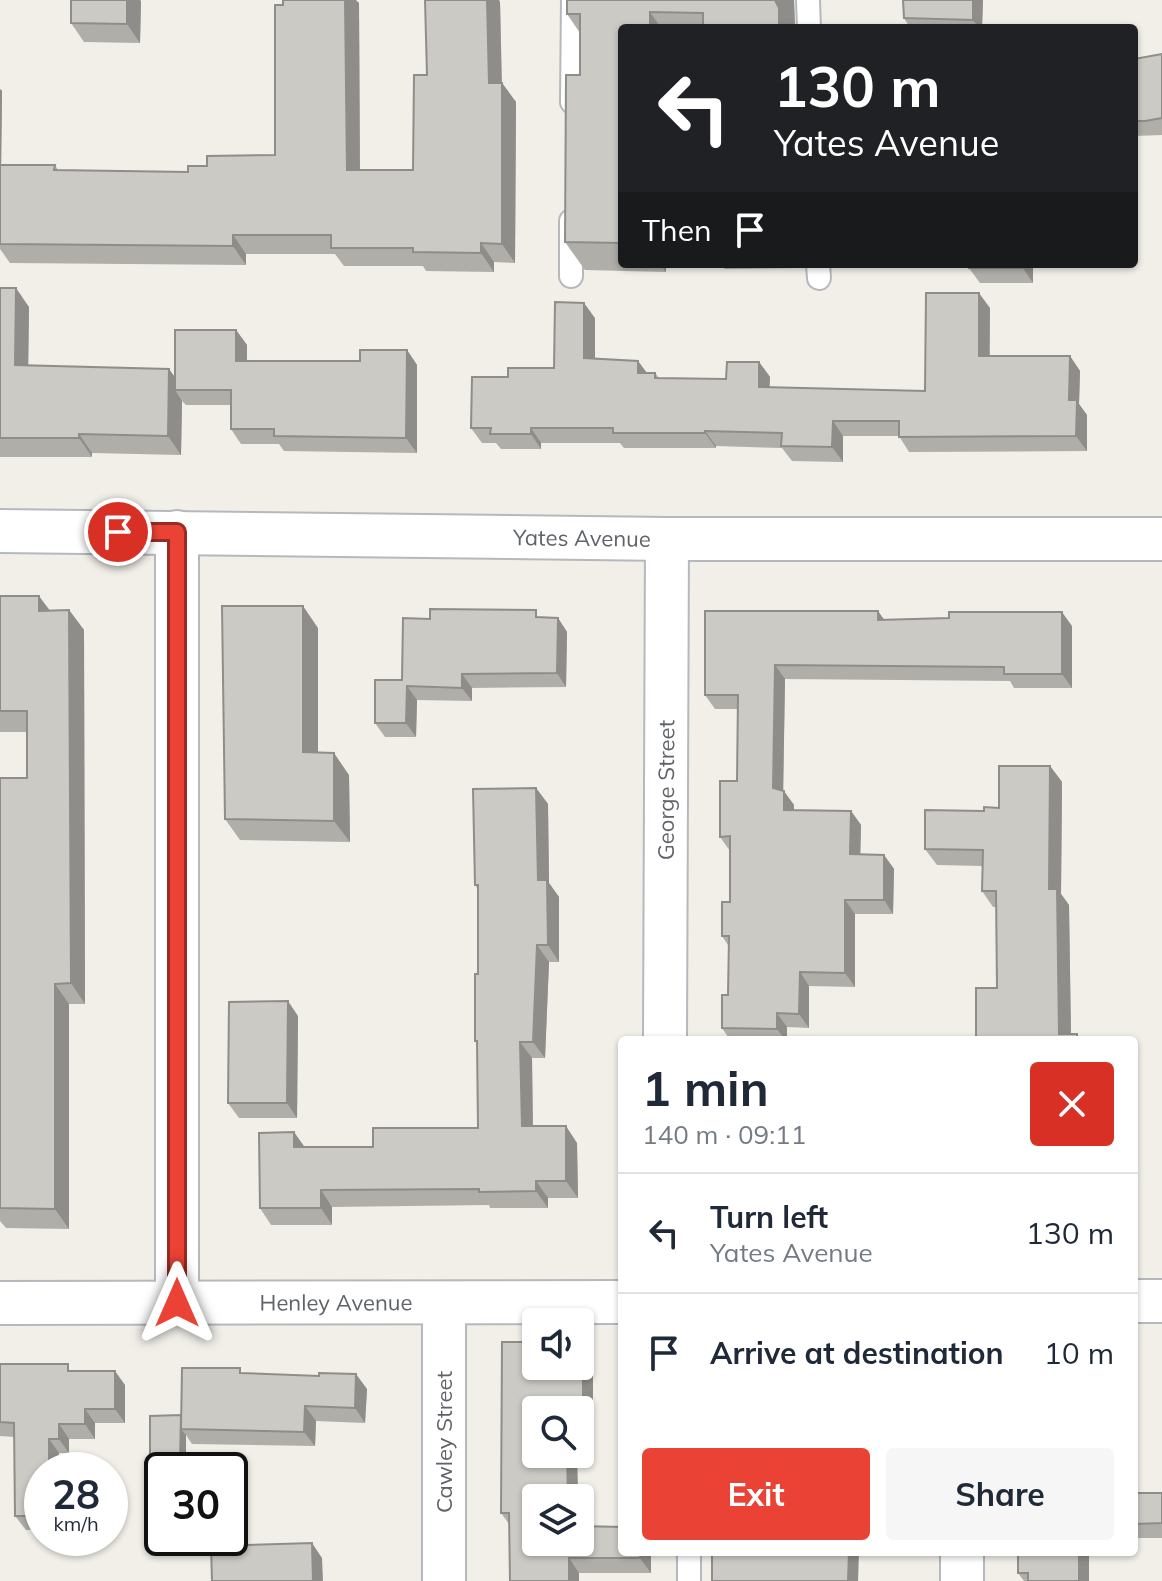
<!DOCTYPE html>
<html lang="en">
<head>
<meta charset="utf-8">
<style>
  body { margin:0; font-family:Mulish,sans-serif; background:#f6f6f7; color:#1f2937; height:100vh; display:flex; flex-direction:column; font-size:30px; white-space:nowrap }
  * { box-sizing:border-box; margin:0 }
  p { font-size:26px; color:#747a83 }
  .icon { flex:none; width:44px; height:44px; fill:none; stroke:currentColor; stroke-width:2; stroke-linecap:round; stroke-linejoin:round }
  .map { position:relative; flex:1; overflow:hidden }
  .drawer { position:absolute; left:618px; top:1036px; width:520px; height:520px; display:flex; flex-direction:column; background:#fff; border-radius:8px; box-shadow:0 2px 6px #0004 }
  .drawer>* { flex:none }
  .hud { position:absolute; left:618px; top:24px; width:520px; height:244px; border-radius:8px; box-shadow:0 2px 6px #0004; background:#202124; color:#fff; overflow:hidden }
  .controls { position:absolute; left:522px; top:1308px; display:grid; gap:16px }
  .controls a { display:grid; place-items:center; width:72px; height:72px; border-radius:8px; background:#fff; box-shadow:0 2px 6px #0004; font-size:40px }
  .speed { position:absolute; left:24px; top:1452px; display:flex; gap:16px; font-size:40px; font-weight:700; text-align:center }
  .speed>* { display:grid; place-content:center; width:104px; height:104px; border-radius:50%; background:#fff; box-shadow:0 2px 6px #0004; line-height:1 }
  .speed small { font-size:20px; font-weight:400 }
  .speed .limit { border:4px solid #111; border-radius:12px; background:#fff; color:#111 }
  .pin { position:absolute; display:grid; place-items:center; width:68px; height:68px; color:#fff; margin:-34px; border:4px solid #fff; border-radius:50%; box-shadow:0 2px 8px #0007 }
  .me { position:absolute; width:88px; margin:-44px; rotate:0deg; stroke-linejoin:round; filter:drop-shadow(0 0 6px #0008) }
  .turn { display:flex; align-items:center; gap:28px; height:168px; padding:0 24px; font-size:36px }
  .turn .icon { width:104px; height:104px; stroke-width:2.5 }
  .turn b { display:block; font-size:56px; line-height:68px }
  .then { display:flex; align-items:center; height:76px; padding:0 24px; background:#0003; gap:16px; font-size:30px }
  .round { display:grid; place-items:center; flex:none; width:84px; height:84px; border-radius:8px; background:#f6f6f7 }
  .summary { display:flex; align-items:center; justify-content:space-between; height:136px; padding:0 24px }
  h1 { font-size:48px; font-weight:700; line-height:60px }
  .primary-button { display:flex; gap:16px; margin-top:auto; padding:16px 24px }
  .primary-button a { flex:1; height:92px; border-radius:8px; background:#ea4335; color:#fff; font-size:32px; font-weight:700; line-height:92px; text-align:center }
  .primary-button a+a { background:#f6f6f7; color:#1f2937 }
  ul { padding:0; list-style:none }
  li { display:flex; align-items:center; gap:24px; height:120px; padding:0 24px; border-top:2px solid #e0e1e3 }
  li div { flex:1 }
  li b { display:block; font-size:30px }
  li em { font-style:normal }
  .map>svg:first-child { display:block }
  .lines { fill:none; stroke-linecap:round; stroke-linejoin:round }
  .lane-casing { stroke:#b5b8bc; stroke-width:26 }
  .street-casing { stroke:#b5b8bc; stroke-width:46 }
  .lane { stroke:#fff; stroke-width:22 }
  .street { stroke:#fff; stroke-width:42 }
  .wall { fill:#afaea9 }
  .shaded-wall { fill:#8f8d8a }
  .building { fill:#cccac5; stroke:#8f8d8a; stroke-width:2 }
  .route-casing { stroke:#982c22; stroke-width:20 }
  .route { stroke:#ea4335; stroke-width:14 }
  .labels { text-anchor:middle; stroke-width:6; stroke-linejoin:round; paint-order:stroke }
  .street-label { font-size:22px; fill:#5f6368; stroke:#fff }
</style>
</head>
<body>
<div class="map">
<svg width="1162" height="1581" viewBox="0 0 1162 1581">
  <rect width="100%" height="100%" fill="#f1efe8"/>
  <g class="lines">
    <defs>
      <g id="lane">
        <polyline points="808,0 809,28"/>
        <polyline points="572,102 573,0"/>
        <polyline points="818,264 819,278"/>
        <polyline points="571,276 571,221"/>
        <polyline points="689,1552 689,1581"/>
      </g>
      <g id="street">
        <path id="s1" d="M0 531 667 539H1162"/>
        <polyline points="177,532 177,1303"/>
        <path id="s2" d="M665 1040 667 539"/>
        <polyline points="1134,1301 1162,1301"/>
        <path id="s3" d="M0 1303 622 1302"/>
        <polyline points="962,1552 962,1581"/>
        <polyline points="444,1581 444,1303"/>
      </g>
    </defs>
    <use href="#lane" class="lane-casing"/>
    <use href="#street" class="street-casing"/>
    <use href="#lane" class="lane"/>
    <use href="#street" class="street"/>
  </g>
  <g class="wall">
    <polygon points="794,0 795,28 622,28 622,264 666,264 666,272 585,270 565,242 580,75 580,33 567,14"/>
    <polygon points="983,0 982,28 910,28 904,18"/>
    <polygon points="141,1 140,43 84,42 71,23"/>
    <polygon points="500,2 502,83 516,102 515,263 494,262 494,272 426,271 423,266 344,266 335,254 246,254 246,265 10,263 0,249 0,89 2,91 1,165 55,165 58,170 188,172 207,166 275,155 359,3 360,170 413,170 427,75"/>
    <polygon points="1162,54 1162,135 1134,136 1134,59"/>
    <polygon points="721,264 801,264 801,268 725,269"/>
    <polygon points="969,264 1033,264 1033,283 980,283 969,268"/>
    <polygon points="0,288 29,307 28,365 175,377 236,330 247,345 247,361 360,361 407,350 417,365 417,453 284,451 279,444 241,444 231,429 231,405 186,405 182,401 181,455 92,453 92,457 0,457"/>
    <polygon points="990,308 990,356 1070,356 1080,371 1079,404 1087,415 1087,451 909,452 899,436 843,436 843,462 792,461 782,448 716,446 716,448 624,448 620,443 541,443 541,449 501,449 496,443 482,443 471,428 508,377 554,368 595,318 595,359 638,361 647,373 655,373 659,378 726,379 759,362 770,377 769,387 925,391"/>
    <polygon points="0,596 50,611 69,610 84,630 85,1004 69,1004 69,1229 6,1228 0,1221 0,778 27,778 27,732 0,732"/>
    <polygon points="541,617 558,618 567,632 566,687 472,688 472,701 417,700 416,737 385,737 375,723 402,680 430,619"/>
    <polygon points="885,620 1072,626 1072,688 1014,688 1010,681 785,679 783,791 794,805 794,810 851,811 861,825 860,855 884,855 894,869 893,914 855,914 855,987 809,986 809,1028 787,1027 787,1040 730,1040 722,1028 728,995 728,945 722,936 730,902 730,851 720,837 737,781 738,709 715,709 705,695"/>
    <polygon points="318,628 318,753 349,775 350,842 240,840 225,819"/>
    <polygon points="1050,766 1062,782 1061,894 1069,905 1071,1034 976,1040 997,988 996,907 993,907 982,891 982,866 937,865 925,849 984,811 999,808"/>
    <polygon points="536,788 548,804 549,883 559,897 559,962 549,962 545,1058 532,1058 533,1126 577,1143 578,1198 548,1198 548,1208 490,1208 489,1205 332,1207 332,1225 271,1225 260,1208 294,1132 304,1147 373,1147 478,1128 477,1044 475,1041 478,974 478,889 475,885"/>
    <polygon points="298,1016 297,1118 239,1118 228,1103"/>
    <polygon points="502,1342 593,1357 593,1415 580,1415 580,1410 536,1410 536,1454 577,1454 578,1498 536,1498 536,1542 622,1552 651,1552 651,1573 579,1573 579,1581 509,1524 501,1513"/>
    <polygon points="0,1364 72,1371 125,1385 125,1423 95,1423 95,1439 69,1439 69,1453 59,1453 59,1470 42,1470 42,1530 26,1530 15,1516 15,1437 0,1436"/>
    <polygon points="243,1373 367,1389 365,1423 316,1421 315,1446 192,1444 186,1435 186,1469 155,1469 150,1461 181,1415"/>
    <rect x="1134" y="1493" width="28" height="45"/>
    <polygon points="1089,1552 1089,1581 1024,1581 1018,1573"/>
  </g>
  <g class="shaded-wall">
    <polygon points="127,0 140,0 141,1 140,43 127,24"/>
    <polygon points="345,0 356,0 359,3 360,189 347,170"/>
    <polygon points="487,0 499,0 500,2 502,102 489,83"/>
    <polygon points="775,0 794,0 795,28 779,28"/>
    <polygon points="973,0 983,0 982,28 979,28 973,20"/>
    <polygon points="650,12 661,28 650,28"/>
    <polygon points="502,83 516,102 515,263 502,244"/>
    <polygon points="0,89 2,91 1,183 0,183"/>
    <polygon points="233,235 246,254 246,265 233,246"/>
    <polygon points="481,243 494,262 494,272 481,253"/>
    <polygon points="660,264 666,264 666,272"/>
    <polygon points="1023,264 1033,264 1033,283 1023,268"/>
    <polygon points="16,288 29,307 28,384 15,365"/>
    <polygon points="979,293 990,308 989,370 979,356"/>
    <polygon points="584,303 595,318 595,373 584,358"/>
    <polygon points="236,330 247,345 247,376 236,361"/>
    <polygon points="407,350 417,365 417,453 406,438"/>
    <polygon points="1070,356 1080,371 1079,404 1087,415 1087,451 1076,436 1069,400"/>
    <polygon points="638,361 649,376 638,373"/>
    <polygon points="759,362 770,377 769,402 759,387"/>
    <polygon points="169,369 183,388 175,390 182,401 181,455 168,436"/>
    <polygon points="833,421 843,436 843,462 832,447"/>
    <polygon points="531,428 541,443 541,449 531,434"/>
    <polygon points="705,431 716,446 716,448 705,433"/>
    <polygon points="79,434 92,453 92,457 79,438"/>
    <polygon points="39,596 54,616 39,611"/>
    <polygon points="303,606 318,628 318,774 303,752"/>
    <polygon points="69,610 84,630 85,1004 71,983"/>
    <polygon points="878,611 888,625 878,620"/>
    <polygon points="1062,612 1072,626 1072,688 1062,674"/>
    <polygon points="558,618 567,632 566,687 557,673"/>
    <polygon points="775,665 785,679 783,802 773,788"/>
    <polygon points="462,674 472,688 472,701 462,688"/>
    <polygon points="407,686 417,700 416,737 406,723"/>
    <polygon points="334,753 349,775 350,842 334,821"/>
    <polygon points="1050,766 1062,782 1061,894 1069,905 1071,1040 1059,1034 1049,889"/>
    <polygon points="536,788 548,804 549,883 559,897 559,962 548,945 538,880"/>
    <polygon points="784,791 794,805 794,824 784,810"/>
    <polygon points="851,811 861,825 860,868 850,854"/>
    <polygon points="884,855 894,869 893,914 884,900"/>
    <polygon points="845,900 855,914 855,987 845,973"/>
    <polygon points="537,945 549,962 545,1058 533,1042"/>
    <polygon points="800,972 809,986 809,1028 799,1014"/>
    <polygon points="55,984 69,1004 69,1229 55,1209"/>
    <polygon points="288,1001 298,1016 297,1118 287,1103"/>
    <polygon points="777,1013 787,1027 787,1040 785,1040 777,1029"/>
    <polygon points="520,1042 532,1058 533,1143 522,1126"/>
    <polygon points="566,1126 577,1143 578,1198 566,1181"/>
    <polygon points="294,1132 306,1149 294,1147"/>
    <polygon points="536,1181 548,1198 548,1208 536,1191"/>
    <polygon points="321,1190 332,1207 332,1225 321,1208"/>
    <polygon points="583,1342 593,1357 593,1415 583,1401"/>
    <polygon points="115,1371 125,1385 125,1423 115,1409"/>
    <polygon points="356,1374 367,1389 365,1423 355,1408"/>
    <polygon points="566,1401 573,1410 566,1410"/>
    <polygon points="305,1406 316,1421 315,1446 304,1432"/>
    <polygon points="85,1409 95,1423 95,1439 85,1424"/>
    <polygon points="181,1415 181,1429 186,1435 186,1469 180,1461"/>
    <polygon points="59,1424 69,1439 69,1453 59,1439"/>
    <polygon points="49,1439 59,1453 59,1470 49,1470"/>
    <polygon points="567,1454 577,1454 578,1498 568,1498"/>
    <polygon points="312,1543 322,1558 323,1581 313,1581"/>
    <polygon points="641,1552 651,1552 651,1573 640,1558"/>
    <polygon points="849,1552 859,1552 858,1581 848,1581"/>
    <rect x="1079" y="1552" width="10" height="29"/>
    <polygon points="569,1558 579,1573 579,1581 569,1581"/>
  </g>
  <g class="building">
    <polygon points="71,0 127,0 127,24 71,23"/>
    <polygon points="283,0 345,0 347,170 413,170 414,75 427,75 425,0 487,0 489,83 502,83 502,244 481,243 481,253 413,252 413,248 331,248 331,235 233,235 233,246 0,244 0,165 55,165 54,170 188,172 188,166 207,166 207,156 275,155 275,5 283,5"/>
    <polygon points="567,0 775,0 779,8 779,28 703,28 703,13 650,12 650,28 622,28 622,243 565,242 566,75 580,75 580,14 567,14"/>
    <polygon points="903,0 973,0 973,20 904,18"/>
    <polygon points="1162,54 1162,118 1145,121 1134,121 1134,59"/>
    <rect x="969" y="264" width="54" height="4"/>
    <polygon points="0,288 16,288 15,365 169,369 168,436 79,434 79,438 0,438"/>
    <polygon points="926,293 979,293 979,356 1070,356 1069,400 1077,400 1076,436 899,437 899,421 833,421 832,447 781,446 782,433 705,431 705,433 613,433 613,428 531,428 531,434 490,434 491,428 471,428 472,377 508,377 508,368 554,368 555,302 584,303 584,358 638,361 638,373 655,373 655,378 726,379 727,362 759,362 759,387 925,391"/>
    <polygon points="175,330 236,330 236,361 360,361 360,350 407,350 406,438 274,436 274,429 231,429 231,390 175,390"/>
    <polygon points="0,596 39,596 39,611 69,610 71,983 55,984 55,1209 0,1208 0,778 27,778 27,711 0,711"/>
    <polygon points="222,606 303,606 303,752 334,753 334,821 225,819"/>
    <polygon points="430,609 536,610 536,617 558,618 557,673 462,674 462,688 407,686 406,723 375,723 375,680 402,680 403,618 430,619"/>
    <polygon points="705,611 878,611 878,620 949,618 949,612 1062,612 1062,674 1004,674 1004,667 775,665 773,788 784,791 784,810 851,811 850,854 884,855 884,900 845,900 845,973 800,972 799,1014 777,1013 777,1029 722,1028 722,995 728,995 729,936 722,936 722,902 730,902 730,836 720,837 720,781 737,781 738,695 705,695"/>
    <polygon points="999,766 1050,766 1049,889 1057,889 1059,1034 1077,1034 1077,1040 976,1040 976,988 997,988 996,891 982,891 983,850 925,849 925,810 984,811 984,807 999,808"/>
    <polygon points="536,788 538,880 547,880 548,945 537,945 533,1042 520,1042 522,1126 566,1126 566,1181 536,1181 536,1191 479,1192 479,1189 321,1190 321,1208 260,1208 259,1133 294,1132 294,1147 373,1147 373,1128 478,1128 477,1041 475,1041 475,974 478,974 478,885 475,885 473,789"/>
    <polygon points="288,1001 287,1103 228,1103 229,1002"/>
    <polygon points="502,1342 536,1342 536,1366 580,1366 580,1342 583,1342 583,1401 566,1401 566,1410 536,1410 536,1454 567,1454 568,1498 536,1498 536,1542 580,1542 580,1526 622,1527 622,1552 641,1552 640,1558 569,1558 569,1581 510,1581 509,1513 501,1513"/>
    <polygon points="0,1364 68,1364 68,1371 115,1371 115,1409 85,1409 85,1424 59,1424 59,1439 49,1439 49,1470 42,1470 42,1516 15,1516 14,1423 0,1422"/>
    <polygon points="182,1368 240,1368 240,1373 319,1376 319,1373 356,1374 355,1408 305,1406 304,1432 181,1429"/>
    <polygon points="181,1415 180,1461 150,1461 150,1416"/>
    <polygon points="1134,1493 1162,1493 1162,1523 1134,1524"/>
    <polygon points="312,1543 313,1581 212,1581 211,1546"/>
    <polygon points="712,1552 849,1552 848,1581 712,1581"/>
    <polygon points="1018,1552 1079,1552 1079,1581 1028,1581 1028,1573 1018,1573"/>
  </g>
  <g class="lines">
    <defs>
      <polyline id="route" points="118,532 177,532 177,1303"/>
    </defs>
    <use href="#route" class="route-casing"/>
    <use href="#route" class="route"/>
  </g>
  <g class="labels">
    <g class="street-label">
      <text dy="8" stroke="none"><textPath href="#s1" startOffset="582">Yates Avenue</textPath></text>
      <text dy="8" stroke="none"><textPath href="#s2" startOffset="250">George Street</textPath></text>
      <text dy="8" stroke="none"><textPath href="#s3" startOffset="336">Henley Avenue</textPath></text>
      <text transform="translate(444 1442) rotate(-90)" y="8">Cawley Street</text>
    </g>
  </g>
</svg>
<div class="controls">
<a><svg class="icon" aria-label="sound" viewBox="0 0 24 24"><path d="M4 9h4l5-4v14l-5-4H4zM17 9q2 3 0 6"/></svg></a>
<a><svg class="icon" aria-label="search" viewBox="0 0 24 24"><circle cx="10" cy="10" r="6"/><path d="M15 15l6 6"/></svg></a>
<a><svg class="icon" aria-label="layers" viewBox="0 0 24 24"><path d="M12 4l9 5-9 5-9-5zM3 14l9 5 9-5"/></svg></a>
</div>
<div class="speed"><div>28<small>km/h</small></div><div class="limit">30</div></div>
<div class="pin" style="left:118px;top:532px;background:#d93025"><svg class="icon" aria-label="arrive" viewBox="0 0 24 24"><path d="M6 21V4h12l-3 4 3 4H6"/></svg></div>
<svg class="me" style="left:177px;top:1303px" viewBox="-20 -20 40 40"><path d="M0-17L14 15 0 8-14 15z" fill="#ea4335" stroke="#fff" stroke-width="4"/></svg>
<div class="hud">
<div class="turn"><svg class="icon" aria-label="left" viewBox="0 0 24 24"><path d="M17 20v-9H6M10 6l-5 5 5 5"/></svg><div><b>130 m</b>Yates Avenue</div></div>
<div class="then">Then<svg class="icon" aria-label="arrive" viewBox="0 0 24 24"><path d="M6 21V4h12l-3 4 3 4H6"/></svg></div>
</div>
<section class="drawer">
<div class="summary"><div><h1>1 min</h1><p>140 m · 09:11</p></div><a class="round" style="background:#d93025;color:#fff"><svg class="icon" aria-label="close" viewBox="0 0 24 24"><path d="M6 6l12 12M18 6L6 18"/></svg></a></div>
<ul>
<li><svg class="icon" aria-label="left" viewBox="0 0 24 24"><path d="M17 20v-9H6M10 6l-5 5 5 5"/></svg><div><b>Turn left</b><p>Yates Avenue</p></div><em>130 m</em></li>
<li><svg class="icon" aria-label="arrive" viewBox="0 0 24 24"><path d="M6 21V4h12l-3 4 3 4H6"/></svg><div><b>Arrive at destination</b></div><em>10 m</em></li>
</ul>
<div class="primary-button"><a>Exit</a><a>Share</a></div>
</section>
</div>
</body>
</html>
